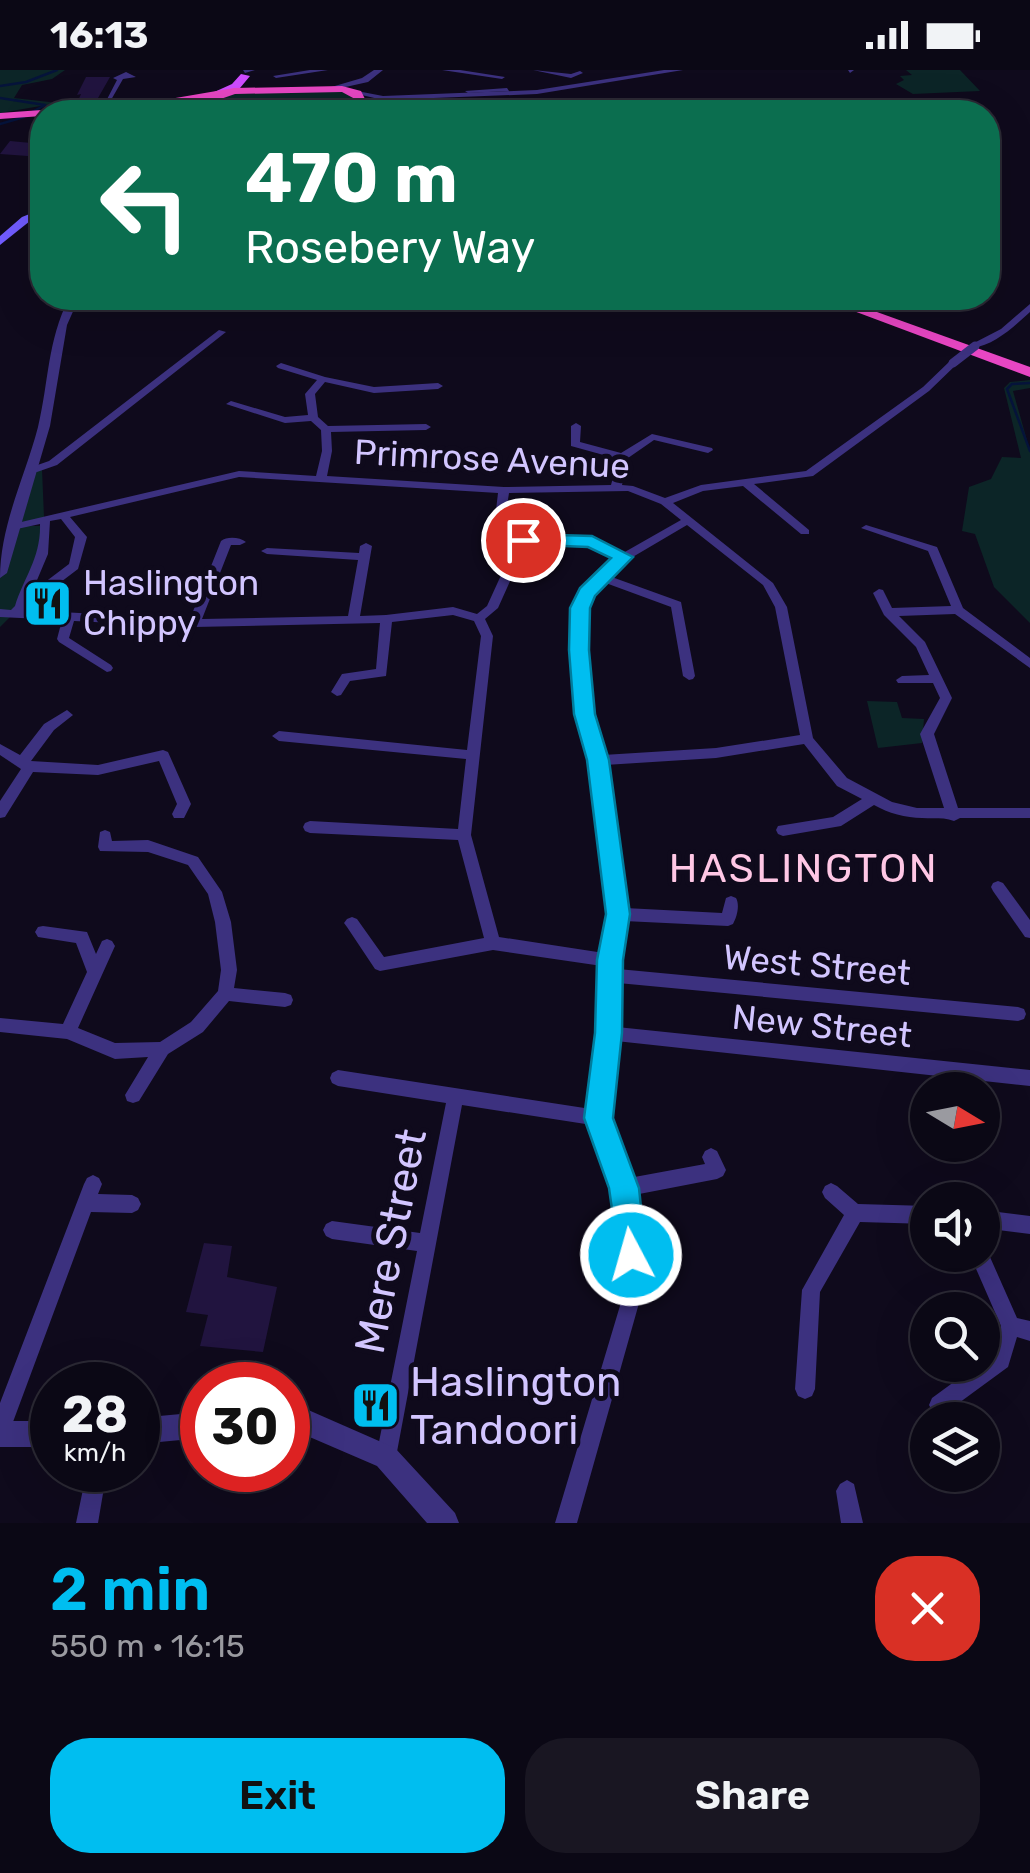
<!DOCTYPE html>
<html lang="en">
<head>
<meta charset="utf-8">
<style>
  body { margin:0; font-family:Rubik,sans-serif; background:#191622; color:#f1f3f6; height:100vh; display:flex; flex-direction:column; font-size:38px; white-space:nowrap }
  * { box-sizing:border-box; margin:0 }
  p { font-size:32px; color:#9a9aa0 }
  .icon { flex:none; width:55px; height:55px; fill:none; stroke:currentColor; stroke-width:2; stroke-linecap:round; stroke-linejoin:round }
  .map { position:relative; height:1453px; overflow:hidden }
  .details { display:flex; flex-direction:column; background:#0b0815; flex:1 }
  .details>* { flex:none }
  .banner { position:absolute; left:30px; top:30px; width:970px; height:210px; border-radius:40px; box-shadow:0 10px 40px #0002,0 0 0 2px #2b2934; background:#0b6e4f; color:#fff; overflow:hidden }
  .needle { width:65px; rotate:100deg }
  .controls { position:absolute; left:910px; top:1002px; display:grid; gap:20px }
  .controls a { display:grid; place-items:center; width:90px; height:90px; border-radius:50%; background:#0b0815; box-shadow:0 10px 40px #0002,0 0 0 2px #2b2934; font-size:50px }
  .speed { position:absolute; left:30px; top:1292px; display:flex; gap:20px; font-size:50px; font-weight:700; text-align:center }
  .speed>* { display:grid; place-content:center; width:130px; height:130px; border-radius:50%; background:#0b0815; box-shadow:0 10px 40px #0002,0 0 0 2px #2b2934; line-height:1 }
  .speed small { font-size:25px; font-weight:400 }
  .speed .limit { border:15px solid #d22; background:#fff; color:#111 }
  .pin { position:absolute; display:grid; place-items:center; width:85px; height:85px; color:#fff; margin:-42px; border:5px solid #fff; border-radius:50%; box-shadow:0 2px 10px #0007 }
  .me { position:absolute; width:110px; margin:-55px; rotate:354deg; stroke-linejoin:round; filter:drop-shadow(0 0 8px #0008) }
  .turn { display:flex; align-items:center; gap:35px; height:210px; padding:0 50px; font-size:45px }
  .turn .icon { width:130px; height:130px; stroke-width:2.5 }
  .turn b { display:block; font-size:70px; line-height:85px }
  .round { display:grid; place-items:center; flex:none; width:105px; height:105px; border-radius:40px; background:#191622 }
  .head { display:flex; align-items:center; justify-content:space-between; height:170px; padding:0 50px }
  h1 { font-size:60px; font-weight:600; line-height:75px; color:#00bef0 }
  .button { display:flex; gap:20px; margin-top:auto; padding:20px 50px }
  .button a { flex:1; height:115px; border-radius:40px; background:#00bef0; color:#111; font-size:40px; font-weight:600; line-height:115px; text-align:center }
  .button a+a { background:#191622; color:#f1f3f6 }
  .status { display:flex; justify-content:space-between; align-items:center; height:70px; padding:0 50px; background:#0b0815; direction:ltr }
  .status svg { height:28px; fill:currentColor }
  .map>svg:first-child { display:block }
  .green { fill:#0c2527 }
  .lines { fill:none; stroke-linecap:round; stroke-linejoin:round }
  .stream { stroke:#05133a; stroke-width:2.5 }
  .building { fill:#21143f }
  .minor { fill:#3c317f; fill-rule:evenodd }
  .tertiary { fill:#3c317f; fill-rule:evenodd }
  .secondary { fill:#715cff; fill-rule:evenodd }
  .primary { fill:#cf4cff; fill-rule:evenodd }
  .trunk { fill:#e746c3; fill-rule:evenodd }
  .minor-bridge { stroke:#3c317f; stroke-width:9 }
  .route { fill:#00bef0; stroke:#007c9c; stroke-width:2.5 }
  .labels { text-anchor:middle; stroke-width:10; stroke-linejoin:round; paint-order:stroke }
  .street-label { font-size:35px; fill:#d2c5ff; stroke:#0f0a1c }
  .poi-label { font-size:35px; fill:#d2c5ff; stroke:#0f0a1c; text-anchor:start }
  .quarter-label { font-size:40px; letter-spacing:2.5px; fill:#ffc7e5; stroke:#0f0a1c }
  .near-street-label { font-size:42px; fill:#d2c5ff; stroke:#0f0a1c }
  .near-poi-label { font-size:42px; fill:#d2c5ff; stroke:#0f0a1c; text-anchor:start }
</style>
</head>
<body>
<div class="status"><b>16:13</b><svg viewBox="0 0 49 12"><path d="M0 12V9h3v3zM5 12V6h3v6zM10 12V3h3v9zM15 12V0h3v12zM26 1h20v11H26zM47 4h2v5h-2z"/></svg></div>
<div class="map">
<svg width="1030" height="1453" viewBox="0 0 1030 1453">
  <rect width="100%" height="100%" fill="#0f0a1c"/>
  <g class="green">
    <polygon points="0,0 65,0 52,9 22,15 14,28 58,33 0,43"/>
    <polygon points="906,0 960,0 980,21 913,24 896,14 904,10 900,6 912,5"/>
    <polygon points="332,18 359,26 343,42 212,42 152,35 219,24"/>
    <polygon points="1030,310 1030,318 1013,321 1030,381 1030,553 994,517 975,464 962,461 969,417 991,409 1002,387 1021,388 1004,318 1010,312"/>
    <polygon points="42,399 44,447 24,456 42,456 47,472 16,541 0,557 0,503 33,400"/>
    <polygon points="867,631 897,632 902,648 924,649 922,673 878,678"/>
  </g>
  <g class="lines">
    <g class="stream">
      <polyline points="0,16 26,12 57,0"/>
      <polyline points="0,28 45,35 32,42"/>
      <polyline points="0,54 24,47"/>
      <polyline points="1030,313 1012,314 1007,319 1030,381"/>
    </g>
  </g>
  <g class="building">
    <polygon points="86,7 110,7 98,28 78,31 81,24 77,25"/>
    <polygon points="10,71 42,74 42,87 0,84"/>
    <polygon points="204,1173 232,1176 227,1207 277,1217 263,1282 200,1276 208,1245 186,1242"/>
    <polygon points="367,1319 384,1326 379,1351 356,1341"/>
  </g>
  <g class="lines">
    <g class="minor">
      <polygon points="243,0 255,0 245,3"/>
      <polygon points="310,0 328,0 276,8 273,6"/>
      <polygon points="442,0 460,0 505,7 502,9"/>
      <polygon points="533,0 571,4 580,1 583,3 571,8"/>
      <polygon points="848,0 854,0 850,3"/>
      <polygon points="126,2 136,7 123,9 107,37 103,37 117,10 113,8"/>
      <polygon points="507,18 509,21 468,23 465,21"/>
      <path d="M1030 234V242C1013 257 995 275 972 278V274L1001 259Z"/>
      <polygon points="219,260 226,262 57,395 37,402 29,402 29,398 49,391"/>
      <path d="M950 291 958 293 929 321 813 406 754 414 809 460V464H801L743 416 703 421 673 433 773 513 787 537 813 668 847 708 892 732 917 738H944L920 664 940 628 933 613H898L896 610 902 606 929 605 916 577 884 545 873 523 879 519 883 520 892 538 951 536 928 481 861 458 866 455 937 477 963 538 1030 588V598L955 544 899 546 925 572 952 628 934 664 958 738H1030V748H960L954 751C944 747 933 749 922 748 906 748 888 743 874 735L841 756 783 766 778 764 776 760 778 756 833 747 862 729 837 716 804 674 716 688 605 695 625 838 722 843 726 828 731 826 736 828C740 835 737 847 733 854L728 856 624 851 618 899 1018 937 1024 939 1026 944 1024 949 1018 951 618 913 617 957 1030 1000V1016L616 971 607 1048 629 1108 705 1094 702 1087 705 1081 711 1078 717 1081 726 1100 723 1106 717 1109 634 1125 643 1219 577 1453H555L625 1219 615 1118 592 1055 462 1035 396 1387 393 1394 386 1397 379 1394 376 1387 417 1181 332 1169 326 1166 323 1160 326 1154 332 1151 420 1163 446 1033 338 1016 332 1013 330 1008 332 1003 338 1000 591 1039 601 963 602 896 493 880 380 901 375 899 347 857 344 853 347 849 352 847 357 849 384 887 484 868 458 770 310 763 305 761 303 757 305 753 310 751 458 759 466 689 279 671 272 666 279 661 467 680 481 566 474 551 453 545 392 552 386 606 350 611 341 625 337 626 331 622 342 604 376 599 380 553 194 557 74 551 69 568 111 595 113 598 111 601 107 602 59 572 57 569 62 550 0 547V539L11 540 15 536C24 507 41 488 40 454L17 459 12 456 17 453 239 401 316 406 322 381 321 360 311 351 285 353 226 334 231 331 285 347 308 345 305 324 317 310 278 298 276 296 281 293 325 307 374 317 438 313 443 316 438 319 374 323 325 312 315 324 318 347 328 356 426 354 431 357 426 360 331 362 332 381 327 406 504 417 611 415 618 389 571 376V356L576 353 581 356 580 372 621 383 652 364 712 378 713 380 708 383 654 370 628 388 622 415 633 416 665 428 701 415 806 401 923 317ZM239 407 498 423 495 449 512 469 517 470 487 536 477 544 453 537 386 545 360 546 372 476 366 473 360 476 359 483 267 478 261 481 267 484 358 490 348 546 202 549 231 475H240L246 472C240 467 227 466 221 471L190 549 24 540 78 499 87 467 70 447ZM628 421 661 434 681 450 623 483 592 469 519 464 505 449 509 423ZM61 449 75 467 69 494 32 522 48 484 50 451ZM687 455 763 515 775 537 800 665 716 678 603 685 590 645 586 537 603 512 671 537 683 606 689 610 693 609 695 606 681 532 609 506 631 488ZM528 471 590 475 616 488 597 504 574 537 578 645 591 690 611 844 604 883 499 867 471 765 493 566 485 549 498 538Z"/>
      <polygon points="67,640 73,645 54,660 31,691 98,695 163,680 168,682 191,734 184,748 174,748 172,744 177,734 159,691 98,705 33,702 5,747 0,748 0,731 21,699 0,685 0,674 20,685 44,654"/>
      <polygon points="105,760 110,762 112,771 148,770 198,787 222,822 231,852 237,900 234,918 285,923 291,925 293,930 291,935 285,937 229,931 203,962 168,984 139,1031 133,1033 127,1031 125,1025 148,987 115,989 67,969 0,962 0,948 63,954 87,902 76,873 38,867 35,862 38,857 43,856 87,862 96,884 102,871 107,869 112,871 115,876 78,958 115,973 160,972 191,952 218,921 221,900 215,852 208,824 188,795 148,782 100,781 98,777 100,762"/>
      <polygon points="998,811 1003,813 1030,850 1030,868 1025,867 993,821 991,817 993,813"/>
      <polygon points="93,1105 99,1108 102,1114 98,1124 132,1125 138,1128 141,1134 138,1140 132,1143 91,1142 10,1360 7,1367 0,1370 0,1333 84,1114 87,1108"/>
      <polygon points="831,1113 837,1116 858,1134 928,1136 928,1154 860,1152 820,1222 815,1319 812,1326 805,1329 798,1326 795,1319 802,1220 844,1145 825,1128 822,1122 825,1116"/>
      <polygon points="982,1140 1030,1146 1030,1164 982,1158"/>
      <polygon points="982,1177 986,1178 1017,1248 1030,1251 1030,1271 1017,1267 1008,1297 952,1338 958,1350 937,1350 929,1335 932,1328 977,1295 982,1295 982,1291 993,1284 1001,1256 970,1185 982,1185"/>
      <polygon points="87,1400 107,1400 98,1453 76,1453"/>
      <polygon points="847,1410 854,1414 863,1453 841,1453 836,1421 840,1414"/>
    </g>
    <g class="tertiary">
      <polygon points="374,0 383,0 368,12 332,20 328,18 362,8"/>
      <polygon points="664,0 683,0 537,24 383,30 353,23 357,21 383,26 537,20"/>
      <path d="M69 228H79L67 255 50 356 7 503 0 508C0 455 25 407 38 357 49 311 47 272 69 228Z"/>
      <polygon points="288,1339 306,1339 395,1378 455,1443 459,1453 427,1453 377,1396 305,1365 288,1365"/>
      <polygon points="202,1342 202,1368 138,1374 138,1348"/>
      <rect x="0" y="1351" width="52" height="26"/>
    </g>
    <polygon class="secondary" points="42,139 42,146 30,151 0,175 0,166 22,147"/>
    <polygon class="primary" points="241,4 250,6 240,18 212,27 212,23 232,14"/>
    <g class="trunk">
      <path d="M342 16 361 21 365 29C348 52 294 42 268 42L273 39 337 36 355 29 342 22 235 24 212 32 211 37 220 42 201 40 202 31 152 38 42 42V46L0 49V43L152 32 234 18Z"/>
      <polygon points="819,228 838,228 1030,297 1030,307"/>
    </g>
    <polyline class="minor-bridge" points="953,293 975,276"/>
  </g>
  <polygon class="route" points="523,464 592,466 633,487 595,526 590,538 589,580 595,644 609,690 630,844 623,890 622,963 613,1048 639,1118 646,1185 642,1196 631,1200 620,1196 609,1118 584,1048 595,963 597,890 606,844 587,690 574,644 569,580 570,538 580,518 611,488 588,477 516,474 514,470"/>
  <defs>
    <symbol id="restaurant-square" viewBox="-11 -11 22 22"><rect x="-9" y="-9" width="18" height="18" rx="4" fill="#00bef0" stroke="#0f0a1c"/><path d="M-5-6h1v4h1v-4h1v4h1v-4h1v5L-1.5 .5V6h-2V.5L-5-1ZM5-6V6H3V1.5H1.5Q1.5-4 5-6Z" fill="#111"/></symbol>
  </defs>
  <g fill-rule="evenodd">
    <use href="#restaurant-square" x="20" y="506" width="55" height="55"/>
    <use href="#restaurant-square" x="348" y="1308" width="55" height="55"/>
  </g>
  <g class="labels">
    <g class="street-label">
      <text transform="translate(492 389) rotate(3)" y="12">Primrose Avenue</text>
      <text transform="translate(817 895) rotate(5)" y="12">West Street</text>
      <text transform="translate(822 956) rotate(6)" y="12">New Street</text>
    </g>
    <g class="poi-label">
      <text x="83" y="525">Haslington<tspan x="83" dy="40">Chippy</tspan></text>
    </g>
    <g class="quarter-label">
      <text x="804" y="812">HASLINGTON</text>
    </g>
    <g class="near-street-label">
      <text transform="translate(390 1171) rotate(-79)" y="15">Mere Street</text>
    </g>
    <g class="near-poi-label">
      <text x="410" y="1326">Haslington<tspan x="410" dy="48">Tandoori</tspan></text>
    </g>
  </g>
</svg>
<div class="controls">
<a><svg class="needle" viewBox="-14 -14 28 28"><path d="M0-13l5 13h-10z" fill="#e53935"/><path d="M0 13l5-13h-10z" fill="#9a9aa0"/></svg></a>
<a><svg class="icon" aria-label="sound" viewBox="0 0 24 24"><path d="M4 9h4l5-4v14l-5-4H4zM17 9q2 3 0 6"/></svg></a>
<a><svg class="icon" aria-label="search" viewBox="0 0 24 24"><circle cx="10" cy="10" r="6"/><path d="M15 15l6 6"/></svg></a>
<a><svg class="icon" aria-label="layers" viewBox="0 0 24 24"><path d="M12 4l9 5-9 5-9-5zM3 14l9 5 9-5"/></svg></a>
</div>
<div class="speed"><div>28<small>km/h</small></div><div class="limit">30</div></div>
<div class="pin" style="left:523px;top:470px;background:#d93025"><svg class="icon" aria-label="arrive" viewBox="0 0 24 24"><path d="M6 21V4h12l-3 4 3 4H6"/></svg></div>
<svg class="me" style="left:631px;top:1185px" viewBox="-20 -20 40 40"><circle r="17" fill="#00bef0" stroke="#fff" stroke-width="3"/><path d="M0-11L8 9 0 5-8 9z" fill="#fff"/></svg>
<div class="banner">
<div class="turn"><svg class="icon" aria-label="left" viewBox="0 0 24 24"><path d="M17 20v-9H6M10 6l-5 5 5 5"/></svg><div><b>470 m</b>Rosebery Way</div></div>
</div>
</div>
<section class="details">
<div class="head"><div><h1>2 min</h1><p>550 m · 16:15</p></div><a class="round" style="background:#d93025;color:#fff"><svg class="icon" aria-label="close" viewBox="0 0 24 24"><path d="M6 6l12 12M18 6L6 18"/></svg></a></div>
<div class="button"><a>Exit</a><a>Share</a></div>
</section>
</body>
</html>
